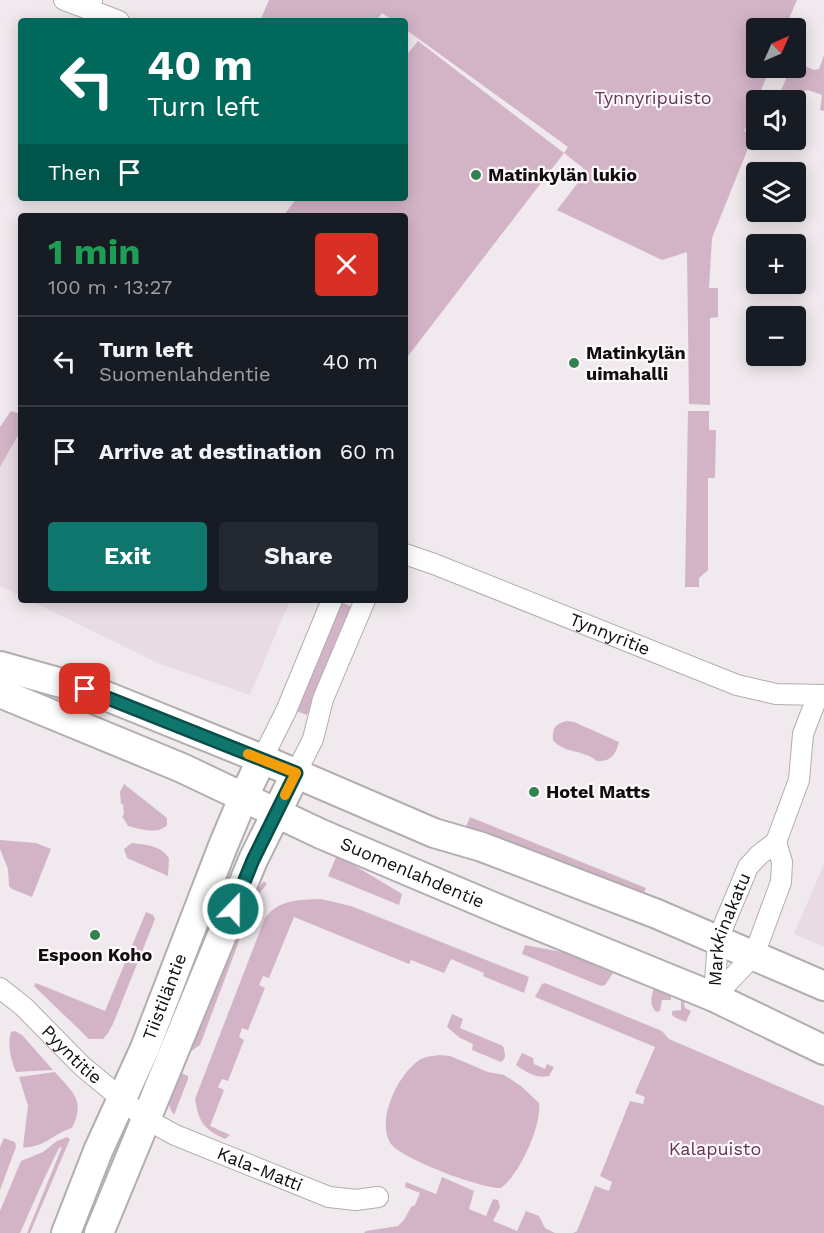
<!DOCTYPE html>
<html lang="en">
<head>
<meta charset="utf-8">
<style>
  body { margin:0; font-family:"Work Sans",sans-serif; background:#242831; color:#f1f3f6; height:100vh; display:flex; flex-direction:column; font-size:22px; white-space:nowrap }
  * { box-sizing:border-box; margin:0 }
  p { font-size:20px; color:#9ea1a6 }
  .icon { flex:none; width:33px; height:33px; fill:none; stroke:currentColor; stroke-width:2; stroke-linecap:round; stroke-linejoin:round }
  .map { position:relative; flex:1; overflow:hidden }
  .details { position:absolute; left:18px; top:213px; width:390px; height:390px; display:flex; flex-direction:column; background:#171b24; border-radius:6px; box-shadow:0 3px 15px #0003 }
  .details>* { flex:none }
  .hud { position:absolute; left:18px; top:18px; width:390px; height:183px; border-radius:6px; box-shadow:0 3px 15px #0003; background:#00695c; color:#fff; overflow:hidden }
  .needle { width:39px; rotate:45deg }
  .tools { position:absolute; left:746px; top:18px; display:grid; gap:12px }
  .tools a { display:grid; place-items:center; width:60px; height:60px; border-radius:6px; background:#171b24; box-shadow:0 3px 15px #0003; font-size:30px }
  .pin { position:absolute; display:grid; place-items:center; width:51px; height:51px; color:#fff; margin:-26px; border-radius:12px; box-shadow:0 3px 9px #0006 }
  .me { position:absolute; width:66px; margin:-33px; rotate:22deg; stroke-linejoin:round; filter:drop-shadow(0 0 4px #0008) }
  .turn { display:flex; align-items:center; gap:21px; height:126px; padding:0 30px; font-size:27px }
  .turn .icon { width:78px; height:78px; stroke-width:2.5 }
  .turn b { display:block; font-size:42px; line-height:51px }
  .then { display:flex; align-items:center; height:57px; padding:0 30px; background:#0003; gap:12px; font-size:22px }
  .round { display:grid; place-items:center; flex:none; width:63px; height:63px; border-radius:6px; background:#242831 }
  .headline { display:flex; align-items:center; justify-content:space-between; height:102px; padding:0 30px }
  h1 { font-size:36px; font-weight:700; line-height:45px; color:#1e9e55 }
  .cta { display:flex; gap:12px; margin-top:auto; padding:12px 30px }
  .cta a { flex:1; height:69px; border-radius:6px; background:#0f766e; color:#fff; font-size:24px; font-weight:700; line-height:69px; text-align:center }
  .cta a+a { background:#242831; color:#f1f3f6 }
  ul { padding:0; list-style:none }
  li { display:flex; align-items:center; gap:18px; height:90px; padding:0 30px; border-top:2px solid #363941 }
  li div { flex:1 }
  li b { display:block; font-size:22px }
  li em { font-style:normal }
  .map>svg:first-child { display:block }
  .built { fill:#e9dbe3 }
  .green { fill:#d3b4c7 }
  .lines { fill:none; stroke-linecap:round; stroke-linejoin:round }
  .street-casing { stroke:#b3adb0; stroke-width:22 }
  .secondary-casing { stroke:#b3adb0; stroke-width:32 }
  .street { stroke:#fff; stroke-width:20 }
  .secondary { stroke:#fff; stroke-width:28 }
  .route-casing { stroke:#0a4d48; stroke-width:15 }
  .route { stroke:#0f766e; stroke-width:10 }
  .slow { stroke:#f59e0b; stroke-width:10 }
  .poi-dot { fill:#348150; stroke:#fef7fb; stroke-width:2 }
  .labels { text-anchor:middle; stroke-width:4.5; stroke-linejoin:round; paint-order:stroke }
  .park-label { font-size:18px; fill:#623553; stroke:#fef7fb }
  .poi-label { font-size:18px; font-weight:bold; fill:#100e0f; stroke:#fef7fb; text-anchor:start }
  .street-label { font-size:18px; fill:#100e0f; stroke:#fef7fb }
</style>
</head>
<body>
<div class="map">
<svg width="824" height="1233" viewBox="0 0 824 1233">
  <rect width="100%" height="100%" fill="#f0e9ed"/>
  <g class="built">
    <polygon points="21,430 21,596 0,586 0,467"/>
    <polygon points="29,600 290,600 250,695 160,664"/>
    <polygon points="824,864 824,947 794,934"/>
  </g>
  <g class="green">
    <polygon points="269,0 797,0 785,28 756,28 756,68 770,68 744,132 749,130 755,131 712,238 709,288 718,288 718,317 710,318 710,405 689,404 687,252 662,260 557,210 587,171 564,153 405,360 405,216 283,216 297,198 405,198 405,57 418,41 564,153 568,147 405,29 405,21 394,21 382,13 376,21 260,21"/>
    <polygon points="824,55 824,111 820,110 822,95 808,90 800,92 798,101 780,93 788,74 784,68 795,68 795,62 814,70 819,69"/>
    <polygon points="11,411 21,414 21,430 0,467 0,427"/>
    <polygon points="688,411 709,411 709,430 716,430 715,478 708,478 708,570 699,578 699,587 685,587"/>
    <polygon points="343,603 350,606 350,610 307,715 296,711 340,604"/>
    <path d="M567 721 574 722 619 742C616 754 611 762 597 761 583 749 564 754 553 740 552 728 556 723 567 721Z"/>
    <path d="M124 784 167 818V825C158 835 140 829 128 826L122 816 124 815 123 804H121L120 792Z"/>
    <polygon points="470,817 646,888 642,897 465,829"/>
    <polygon points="0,840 36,843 51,849 32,897 12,889 9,886 8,869 0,849"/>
    <path d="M132 843C147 845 160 845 169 858L168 876 127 858 124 849Z"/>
    <polygon points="337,855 402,894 399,905 328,876"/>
    <polygon points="264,881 267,884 258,895 247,920 200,1045 187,1054 255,892"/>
    <path d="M321 899 351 906 529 977 524 993 483 976 484 973 451 959 444 973 411 960 409 964 294 917 269 978 263 976 259 985 265 988 248 1030 242 1028 239 1037 244 1040 228 1081 222 1079 218 1087 224 1090 210 1126 230 1135 225 1139C204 1129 199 1123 195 1099L265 918C279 899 299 900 321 899Z"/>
    <polygon points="146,912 153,915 155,919 113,1024 108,1033 103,1039 89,1039 34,986 36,983 105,1011"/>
    <polygon points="525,945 572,954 615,970 605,985 601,986 522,954"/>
    <polygon points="545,983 662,1031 669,1039 824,1106 824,1233 573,1233 577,1231 595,1186 609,1191 612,1182 600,1176 630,1101 643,1104 645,1097 635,1093 655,1047 535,997 542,984"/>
    <path d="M654 988 683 997 685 1008 691 1011 686 1022 676 1018 672 1015V1011L681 1010V998L678 996H671V1000H662L660 1011 656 1012C649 1004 651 997 654 988Z"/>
    <path d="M452 1014 463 1019 460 1028 503 1046C505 1053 507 1058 501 1062L472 1050 473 1044 460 1038 447 1027Z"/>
    <path d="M15 1031 22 1035 53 1070 16 1072C11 1061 7 1044 11 1032Z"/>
    <path d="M522 1053 533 1058 534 1064 545 1069 547 1064 554 1067 549 1076C537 1079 526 1072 516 1065Z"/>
    <path d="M439 1055 450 1056 488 1072 504 1075 521 1086 539 1103C542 1126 519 1175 501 1188 482 1189 402 1159 391 1144 375 1120 399 1072 421 1059 427 1056 433 1056 439 1055Z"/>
    <path d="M175 1070 188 1076V1079L174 1115C163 1098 170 1088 175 1070Z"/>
    <path d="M55 1072C73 1093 86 1100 72 1128 54 1133 43 1149 23 1147L28 1106 19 1077Z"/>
    <polygon points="67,1137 70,1139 30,1233 27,1233 62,1147 59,1148 44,1179 20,1233 0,1233 0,1211 21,1161 43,1152 57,1141"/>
    <polygon points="4,1138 15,1142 16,1147 0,1190 0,1147"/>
    <polygon points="442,1177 474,1191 469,1209 486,1216 493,1199 498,1200 500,1207 493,1221 517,1231 526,1211 539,1216 545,1228 555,1233 364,1233 366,1231 398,1226 404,1220 411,1207 415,1205 420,1193 405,1187 406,1182 436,1194"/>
  </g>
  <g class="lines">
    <defs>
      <g id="street">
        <polyline points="64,0 88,9 92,0"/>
        <polyline points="88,9 119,21"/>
        <path id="s1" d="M405 554 434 564 737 685 776 694 824 695"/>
        <polyline points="262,759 286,711 332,600"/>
        <polyline points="296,773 313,739 323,699 365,600"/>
        <path id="s2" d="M0 988 24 1007 82 1066 146 1119 175 1135 329 1197 356 1200 378 1197"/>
        <path id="s3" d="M714 997 718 939 748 867 759 855 776 842 799 780 803 734 818 695"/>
        <polyline points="714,997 754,955 781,882 782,862 776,842"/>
      </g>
      <g id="secondary">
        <polyline points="0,666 101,694 262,759 434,833 482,847 657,914 824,986"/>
        <path id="s4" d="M0 693 182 768 321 834 510 914 714 997 824 1050"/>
        <path id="s5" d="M66 1233 98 1151 145 1048 223 846 244 796 262 759"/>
        <polyline points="99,1233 253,860 296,773"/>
      </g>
    </defs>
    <use href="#street" class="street-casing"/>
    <use href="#secondary" class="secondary-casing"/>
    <use href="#street" class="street"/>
    <use href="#secondary" class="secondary"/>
  </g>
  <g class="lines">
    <defs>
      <polyline id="route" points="85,689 296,773 253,860 233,909"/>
    </defs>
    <use href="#route" class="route-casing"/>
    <use href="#route" class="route"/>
    <polyline class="slow" points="248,754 296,773 285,795"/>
  </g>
  <g class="poi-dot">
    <circle cx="476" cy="175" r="6"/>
    <circle cx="574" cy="363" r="6"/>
    <circle cx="534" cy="792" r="6"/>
    <circle cx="95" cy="935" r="6"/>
  </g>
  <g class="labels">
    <g class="park-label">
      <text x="653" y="104">Tynnyripuisto</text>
      <text x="715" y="1155">Kalapuisto</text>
    </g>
    <g class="poi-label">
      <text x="488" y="181">Matinkylän lukio</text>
      <text x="586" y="359">Matinkylän<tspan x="586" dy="21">uimahalli</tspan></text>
      <text x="546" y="798">Hotel Matts</text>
      <text x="95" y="961" text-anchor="middle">Espoon Koho</text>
    </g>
    <g class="street-label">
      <text dy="6" stroke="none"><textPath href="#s1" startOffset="220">Tynnyritie</textPath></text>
      <text dy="6" stroke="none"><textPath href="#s4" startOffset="450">Suomenlahdentie</textPath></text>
      <text dy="6" stroke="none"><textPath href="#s3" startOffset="70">Markkinakatu</textPath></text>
      <text dy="6" stroke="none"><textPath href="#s5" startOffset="256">Tiistiläntie</textPath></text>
      <text dy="6" stroke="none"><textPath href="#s2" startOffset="98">Pyyntitie</textPath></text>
      <text dy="6" stroke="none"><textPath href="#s2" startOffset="321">Kala-Matti</textPath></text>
    </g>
  </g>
</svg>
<div class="tools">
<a><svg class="needle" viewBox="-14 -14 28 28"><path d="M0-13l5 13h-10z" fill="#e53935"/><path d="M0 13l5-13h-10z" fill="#9ea1a6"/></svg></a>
<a><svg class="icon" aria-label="sound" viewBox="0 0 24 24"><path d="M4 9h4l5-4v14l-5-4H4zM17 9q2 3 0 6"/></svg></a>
<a><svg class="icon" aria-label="layers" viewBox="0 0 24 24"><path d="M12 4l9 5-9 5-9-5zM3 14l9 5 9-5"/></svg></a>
<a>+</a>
<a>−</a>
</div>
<div class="pin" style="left:85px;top:689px;background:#d93025"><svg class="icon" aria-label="arrive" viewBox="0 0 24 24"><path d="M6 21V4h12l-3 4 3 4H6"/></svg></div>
<svg class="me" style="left:233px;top:909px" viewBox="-20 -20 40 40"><circle r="17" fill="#0f766e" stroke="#fff" stroke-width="3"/><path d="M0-11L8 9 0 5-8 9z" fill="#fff"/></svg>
<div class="hud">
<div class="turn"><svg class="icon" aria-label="left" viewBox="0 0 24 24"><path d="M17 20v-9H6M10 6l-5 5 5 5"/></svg><div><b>40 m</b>Turn left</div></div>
<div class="then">Then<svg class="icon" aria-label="arrive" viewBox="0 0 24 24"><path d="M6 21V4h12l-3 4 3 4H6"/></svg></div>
</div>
<section class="details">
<div class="headline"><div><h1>1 min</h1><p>100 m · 13:27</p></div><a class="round" style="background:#d93025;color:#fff"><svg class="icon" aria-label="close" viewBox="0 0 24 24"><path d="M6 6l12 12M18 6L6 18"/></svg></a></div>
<ul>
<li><svg class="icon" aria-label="left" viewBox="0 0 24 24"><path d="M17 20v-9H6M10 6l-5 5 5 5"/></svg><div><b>Turn left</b><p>Suomenlahdentie</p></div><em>40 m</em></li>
<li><svg class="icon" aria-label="arrive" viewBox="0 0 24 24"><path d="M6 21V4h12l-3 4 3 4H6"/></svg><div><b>Arrive at destination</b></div><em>60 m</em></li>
</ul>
<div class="cta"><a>Exit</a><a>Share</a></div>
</section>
</div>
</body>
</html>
